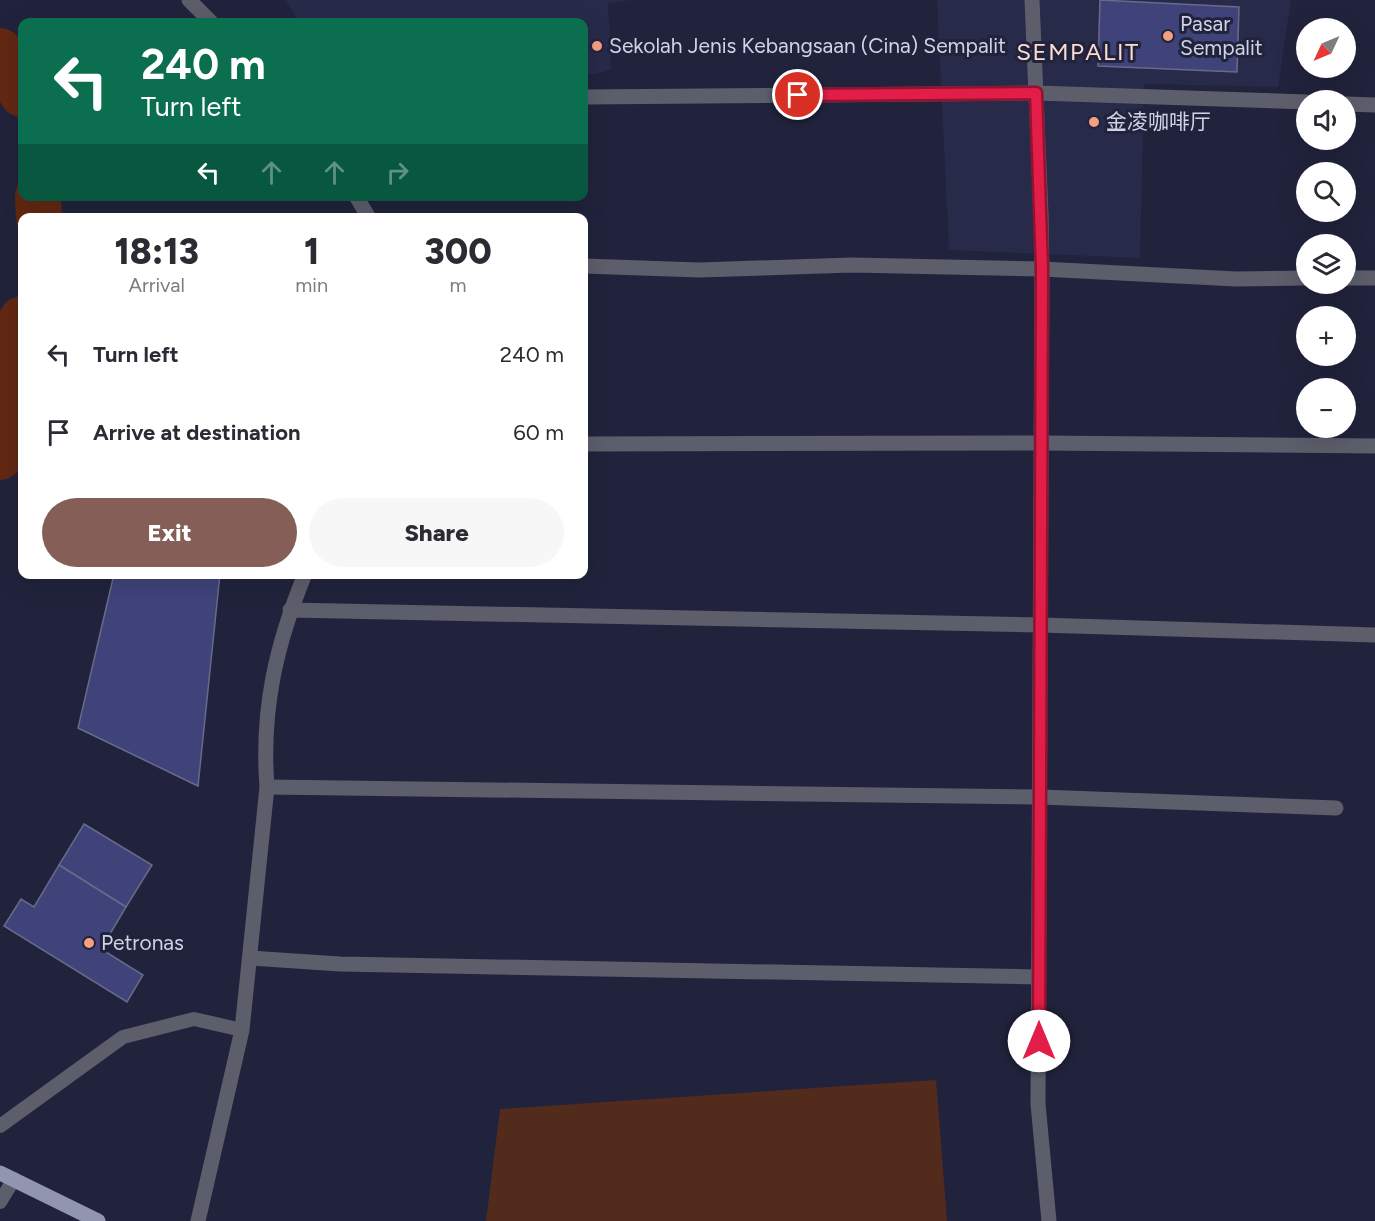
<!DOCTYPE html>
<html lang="en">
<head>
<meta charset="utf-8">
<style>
  body { margin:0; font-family:Figtree,"Noto Sans SC",sans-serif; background:#f7f7f7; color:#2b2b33; height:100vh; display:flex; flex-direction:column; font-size:22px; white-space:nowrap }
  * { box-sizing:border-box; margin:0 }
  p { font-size:20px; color:#7c7c81 }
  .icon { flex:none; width:33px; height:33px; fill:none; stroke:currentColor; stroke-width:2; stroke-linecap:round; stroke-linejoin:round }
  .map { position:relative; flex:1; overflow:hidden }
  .drawer { position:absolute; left:18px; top:213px; width:570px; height:366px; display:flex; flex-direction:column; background:#fff; border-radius:12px; box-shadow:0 6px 24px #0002 }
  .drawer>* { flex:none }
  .top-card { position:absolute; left:18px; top:18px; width:570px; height:183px; border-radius:12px; box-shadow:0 6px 24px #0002; background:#0b6e4f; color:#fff; overflow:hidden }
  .needle { width:39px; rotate:226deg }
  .buttons { position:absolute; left:1296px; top:18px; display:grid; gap:12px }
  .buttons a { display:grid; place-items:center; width:60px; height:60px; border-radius:50%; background:#fff; box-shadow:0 6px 24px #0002; font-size:30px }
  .pin { position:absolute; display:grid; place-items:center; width:51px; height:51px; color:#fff; margin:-26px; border:3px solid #fff; border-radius:50%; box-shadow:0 2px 6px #0007 }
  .me { position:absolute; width:66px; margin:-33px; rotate:0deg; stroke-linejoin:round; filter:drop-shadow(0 0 4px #0008) }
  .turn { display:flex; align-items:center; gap:21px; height:126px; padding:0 24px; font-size:27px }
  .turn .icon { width:78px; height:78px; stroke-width:2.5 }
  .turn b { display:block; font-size:42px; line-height:51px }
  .lanes { display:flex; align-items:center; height:57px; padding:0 24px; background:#0003; justify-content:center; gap:30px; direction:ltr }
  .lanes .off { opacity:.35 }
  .eta { display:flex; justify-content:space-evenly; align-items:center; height:102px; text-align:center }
  .eta b { font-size:36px; font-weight:800; line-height:42px }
  .primary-button { display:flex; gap:12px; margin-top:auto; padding:12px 24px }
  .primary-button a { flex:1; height:69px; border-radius:36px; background:#855f57; color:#fff; font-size:24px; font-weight:800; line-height:69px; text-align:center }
  .primary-button a+a { background:#f7f7f7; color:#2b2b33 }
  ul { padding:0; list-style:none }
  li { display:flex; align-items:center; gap:18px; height:78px; padding:0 24px }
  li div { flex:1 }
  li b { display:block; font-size:22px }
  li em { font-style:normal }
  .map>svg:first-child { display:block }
  .built { fill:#272a49 }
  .green { fill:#532b1d }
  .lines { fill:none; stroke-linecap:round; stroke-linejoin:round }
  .river { stroke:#622813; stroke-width:46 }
  .building { fill:#40437a; stroke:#676b88; stroke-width:1.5 }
  .lane { stroke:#5c5e6b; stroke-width:14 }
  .street { stroke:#5c5e6b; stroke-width:15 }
  .primary { stroke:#9295b0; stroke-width:15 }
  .route-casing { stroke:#92132f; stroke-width:15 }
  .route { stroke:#e11d48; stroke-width:10 }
  .poi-dot { fill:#f39f82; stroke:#21233c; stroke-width:2 }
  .labels { text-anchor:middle; stroke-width:6; stroke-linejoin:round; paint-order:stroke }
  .poi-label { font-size:21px; fill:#d0d3e4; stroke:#21233c; text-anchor:start }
  .quarter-label { font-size:24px; letter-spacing:1.5px; fill:#fddcd1; stroke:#21233c }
</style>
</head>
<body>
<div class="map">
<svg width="1375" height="1221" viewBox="0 0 1375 1221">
  <rect width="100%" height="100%" fill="#21233c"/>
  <g class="built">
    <polygon points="286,0 633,0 608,3 611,70 584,76 584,22 298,22"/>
    <polygon points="937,0 1291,0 1278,87 1144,84 1140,258 949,250"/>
  </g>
  <polygon class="green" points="936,1080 947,1221 486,1221 500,1109"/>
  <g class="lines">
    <g class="river">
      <polyline points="0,51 19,73 22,94"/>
      <polyline points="38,196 39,218"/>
      <polyline points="0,457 22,319"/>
    </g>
  </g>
  <g class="building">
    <polygon points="1100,0 1239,7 1237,72 1098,66"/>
    <polygon points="114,574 220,574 198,786 78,728"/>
    <polygon points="84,824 152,865 126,907 59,865"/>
    <polygon points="59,865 126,907 101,949 143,975 127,1002 4,926 21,899 34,907"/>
  </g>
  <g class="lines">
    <g class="lane">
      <polyline points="0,1126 123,1037 194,1019 242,1030"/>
      <polyline points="0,1202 14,1179"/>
    </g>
    <g class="street">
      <polyline points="189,0 211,22"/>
      <polyline points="1032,0 1041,214 1042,269 1038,1104 1049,1221"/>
      <polyline points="584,97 1036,93 1306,102"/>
      <polyline points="1346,104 1375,105"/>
      <polyline points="356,196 369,218"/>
      <polyline points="584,266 699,270 852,265 1042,269 1236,279 1306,278"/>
      <polyline points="1346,278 1375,278"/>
      <polyline points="584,444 1041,443 1375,446"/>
      <polyline points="290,610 1040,625 1375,635"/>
      <polyline points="267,787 1040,797 1336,808"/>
      <polyline points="250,958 340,964 1039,977"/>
      <path d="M198 1221 242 1030 267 787C261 710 276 645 305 574"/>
    </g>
    <polyline class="primary" points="0,1173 98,1221"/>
  </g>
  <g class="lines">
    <defs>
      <polyline id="route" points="798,95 1036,93 1042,269 1039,1041"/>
    </defs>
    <use href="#route" class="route-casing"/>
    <use href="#route" class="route"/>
  </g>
  <g class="poi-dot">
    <circle cx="1168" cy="36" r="6"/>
    <circle cx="597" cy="46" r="6"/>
    <circle cx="1094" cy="122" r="6"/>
    <circle cx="89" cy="943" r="6"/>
  </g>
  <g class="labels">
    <g class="poi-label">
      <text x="1180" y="31">Pasar<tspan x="1180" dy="24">Sempalit</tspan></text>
      <text x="609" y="53">Sekolah Jenis Kebangsaan (Cina) Sempalit</text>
      <text x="1106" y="129">金凌咖啡厅</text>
      <text x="101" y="950">Petronas</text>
    </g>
    <g class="quarter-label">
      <text x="1078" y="60">SEMPALIT</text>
    </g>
  </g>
</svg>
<div class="buttons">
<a><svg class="needle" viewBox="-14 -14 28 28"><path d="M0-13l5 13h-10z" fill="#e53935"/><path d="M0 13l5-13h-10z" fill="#7c7c81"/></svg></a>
<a><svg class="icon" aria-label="sound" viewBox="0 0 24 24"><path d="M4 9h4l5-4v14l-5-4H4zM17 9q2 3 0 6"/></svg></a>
<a><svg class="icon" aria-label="search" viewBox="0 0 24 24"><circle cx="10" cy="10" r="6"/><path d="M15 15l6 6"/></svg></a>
<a><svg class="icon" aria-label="layers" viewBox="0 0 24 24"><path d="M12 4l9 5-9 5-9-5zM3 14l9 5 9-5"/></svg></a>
<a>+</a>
<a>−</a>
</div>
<div class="pin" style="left:798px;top:95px;background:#d93025"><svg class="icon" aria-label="arrive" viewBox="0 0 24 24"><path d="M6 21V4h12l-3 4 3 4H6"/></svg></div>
<svg class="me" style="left:1039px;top:1041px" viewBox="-20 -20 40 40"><circle r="19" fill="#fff"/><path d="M0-13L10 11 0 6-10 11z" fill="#e11d48"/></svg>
<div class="top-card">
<div class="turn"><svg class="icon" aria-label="left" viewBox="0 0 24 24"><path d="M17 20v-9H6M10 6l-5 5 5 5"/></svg><div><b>240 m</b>Turn left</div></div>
<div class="lanes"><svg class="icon" aria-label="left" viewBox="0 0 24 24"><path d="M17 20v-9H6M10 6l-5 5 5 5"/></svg><svg class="icon off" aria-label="ahead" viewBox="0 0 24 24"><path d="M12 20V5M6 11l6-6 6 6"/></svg><svg class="icon off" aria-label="ahead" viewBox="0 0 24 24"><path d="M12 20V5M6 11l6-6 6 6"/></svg><svg class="icon off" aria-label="right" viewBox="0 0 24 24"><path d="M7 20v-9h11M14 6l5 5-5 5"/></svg></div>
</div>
<section class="drawer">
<div class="eta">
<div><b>18:13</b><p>Arrival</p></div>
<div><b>1</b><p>min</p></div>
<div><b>300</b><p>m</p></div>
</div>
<ul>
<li><svg class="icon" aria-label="left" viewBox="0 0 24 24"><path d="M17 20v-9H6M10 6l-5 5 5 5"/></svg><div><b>Turn left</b></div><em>240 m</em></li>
<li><svg class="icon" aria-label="arrive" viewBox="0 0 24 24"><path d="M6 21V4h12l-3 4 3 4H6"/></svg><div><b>Arrive at destination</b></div><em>60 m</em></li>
</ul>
<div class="primary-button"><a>Exit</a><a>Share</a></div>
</section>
</div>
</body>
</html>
